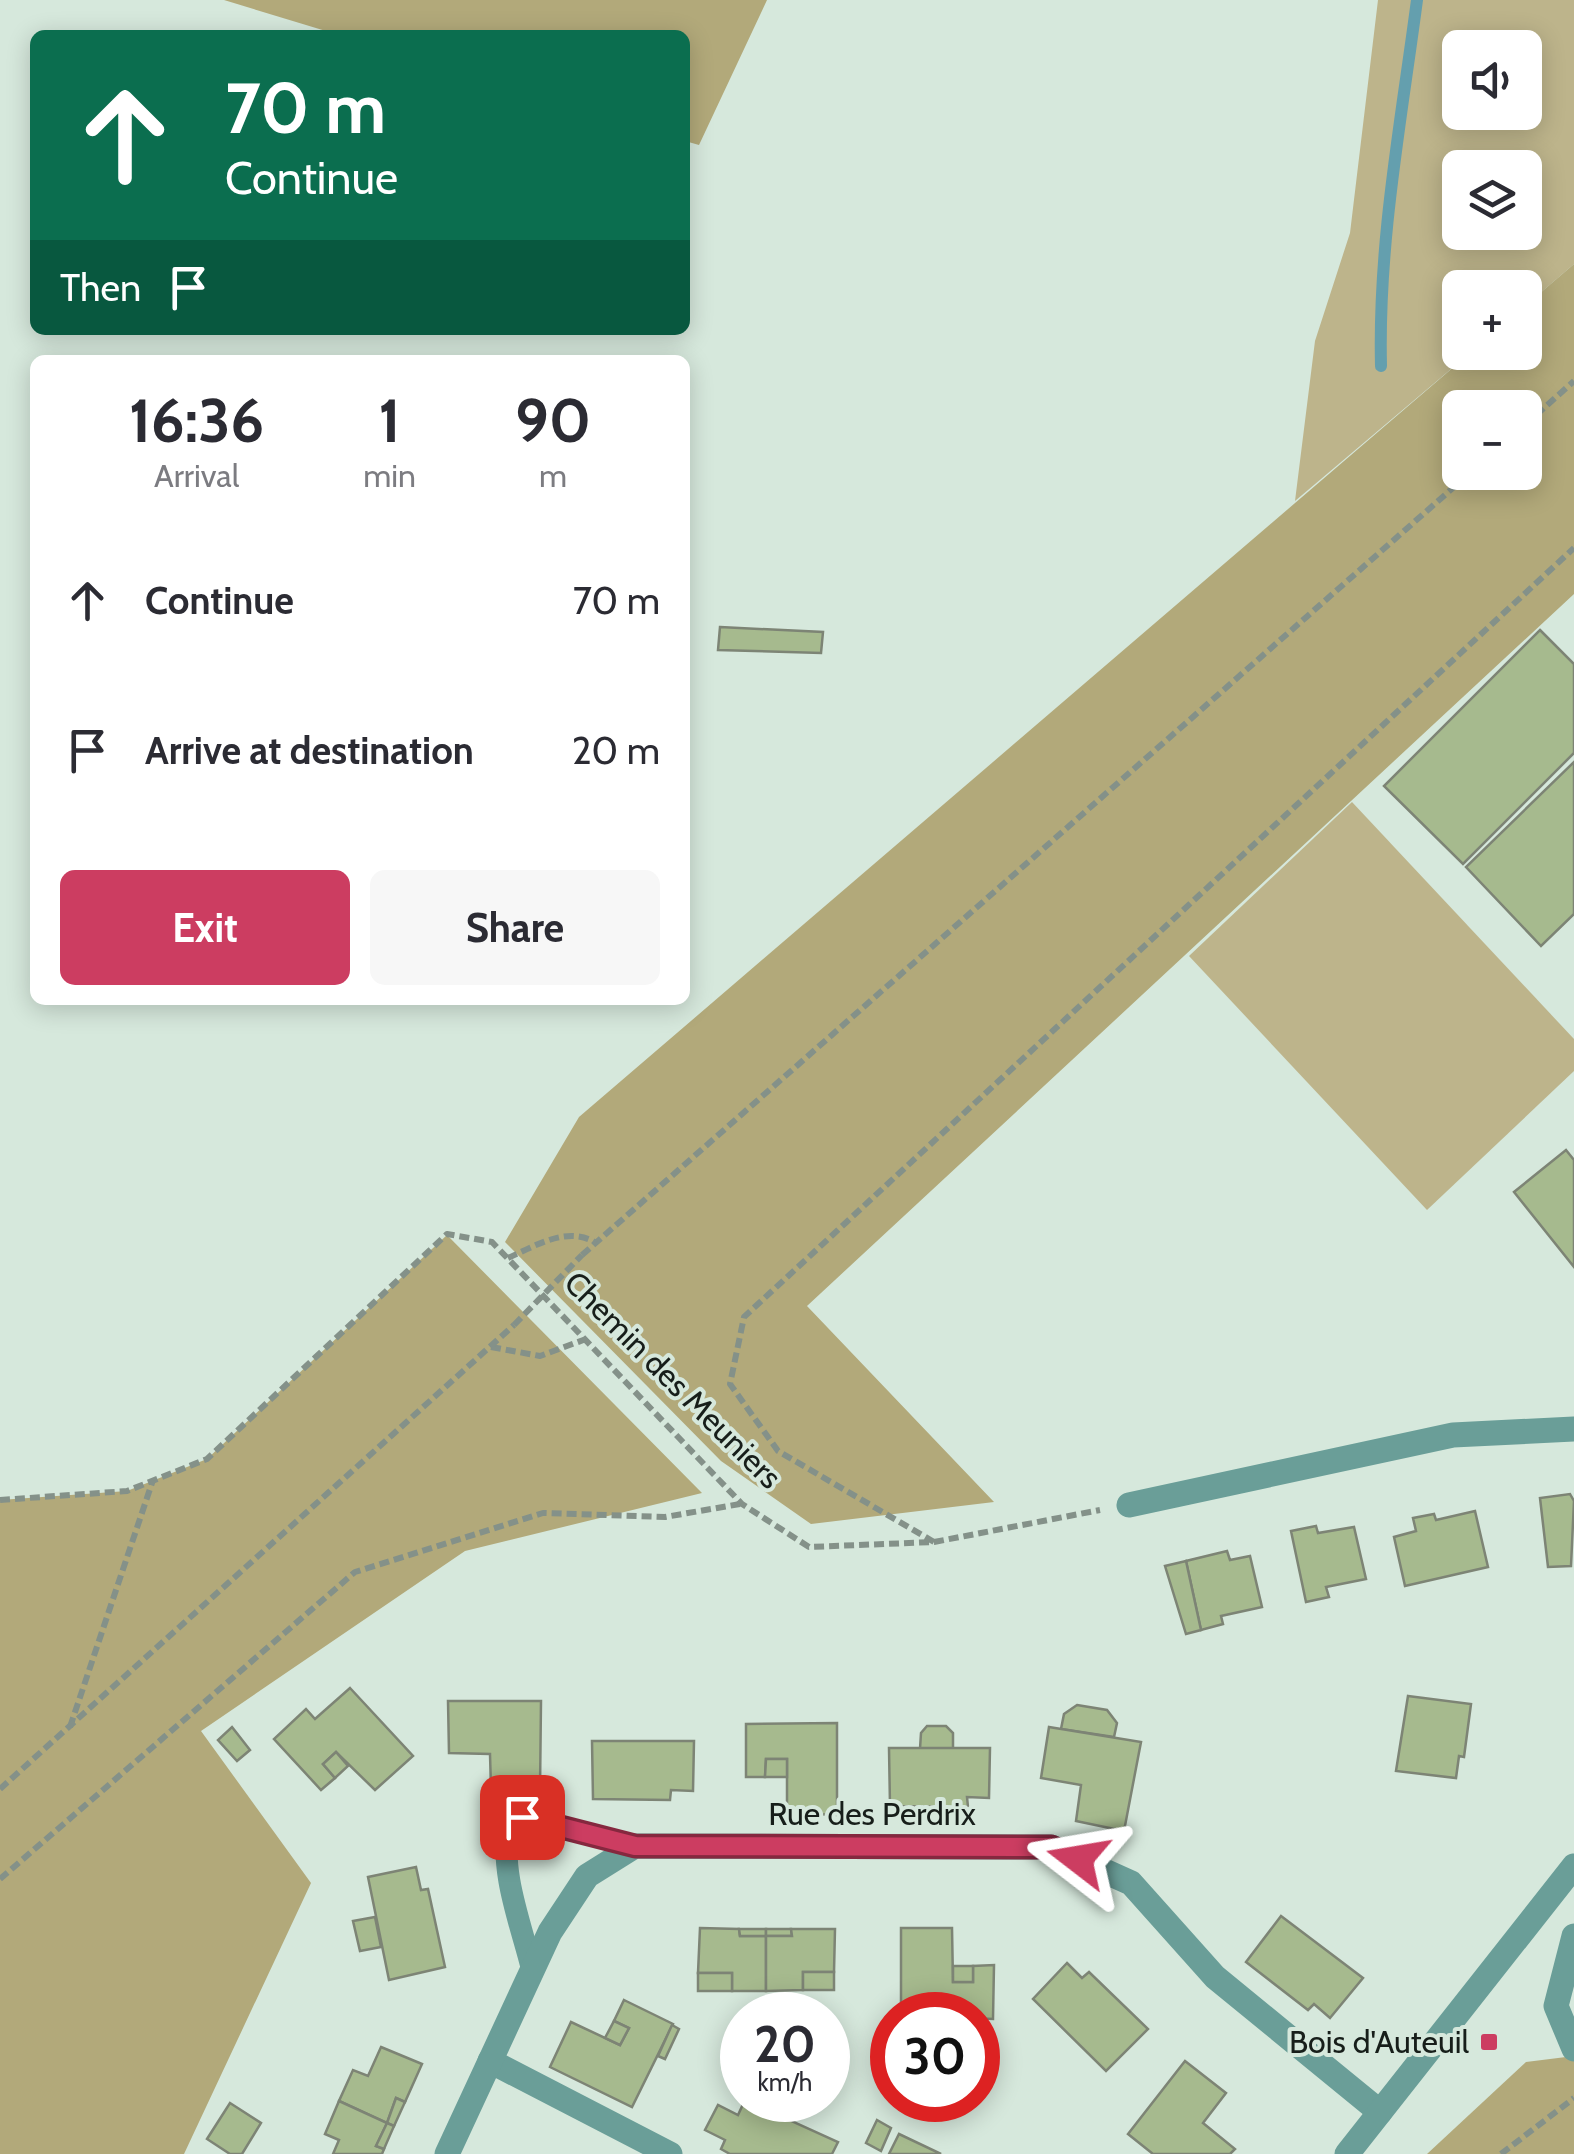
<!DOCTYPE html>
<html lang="en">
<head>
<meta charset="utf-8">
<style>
  body { margin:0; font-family:Cabin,sans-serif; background:#f7f7f7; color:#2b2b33; height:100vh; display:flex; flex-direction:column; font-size:38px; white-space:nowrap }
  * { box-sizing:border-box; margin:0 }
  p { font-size:32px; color:#7c7c81 }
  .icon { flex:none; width:55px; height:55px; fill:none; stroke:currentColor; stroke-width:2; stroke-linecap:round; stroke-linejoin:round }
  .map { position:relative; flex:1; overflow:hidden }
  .drawer { position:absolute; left:30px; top:355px; width:660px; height:650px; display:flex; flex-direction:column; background:#fff; border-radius:15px; box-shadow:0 5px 25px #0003 }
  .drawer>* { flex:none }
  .top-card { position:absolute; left:30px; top:30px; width:660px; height:305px; border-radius:15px; box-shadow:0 5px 25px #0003; background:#0b6e4f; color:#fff; overflow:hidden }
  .fabs { position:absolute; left:1442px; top:30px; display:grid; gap:20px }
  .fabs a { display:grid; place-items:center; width:100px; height:100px; border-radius:15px; background:#fff; box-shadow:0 5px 25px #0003; font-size:50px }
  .speed { position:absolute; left:720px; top:1992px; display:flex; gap:20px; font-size:50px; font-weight:700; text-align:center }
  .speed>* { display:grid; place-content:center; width:130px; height:130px; border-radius:50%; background:#fff; box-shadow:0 5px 25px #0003; line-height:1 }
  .speed small { font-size:25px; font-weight:400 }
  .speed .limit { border:15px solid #d22; background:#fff; color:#111 }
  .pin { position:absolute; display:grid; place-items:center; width:85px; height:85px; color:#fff; margin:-42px; border-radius:20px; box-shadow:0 5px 15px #0006 }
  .me { position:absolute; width:110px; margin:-55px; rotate:284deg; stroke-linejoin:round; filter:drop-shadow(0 0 8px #0008) }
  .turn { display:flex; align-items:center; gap:35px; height:210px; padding:0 30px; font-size:45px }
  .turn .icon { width:130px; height:130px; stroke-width:2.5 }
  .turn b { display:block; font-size:70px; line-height:85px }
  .then { display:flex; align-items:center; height:95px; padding:0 30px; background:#0003; gap:20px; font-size:38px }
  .eta { display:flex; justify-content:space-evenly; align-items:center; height:170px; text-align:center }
  .eta b { font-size:60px; font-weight:700; line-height:70px }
  .action { display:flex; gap:20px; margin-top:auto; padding:20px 30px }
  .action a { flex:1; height:115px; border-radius:15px; background:#cc3d61; color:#fff; font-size:40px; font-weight:700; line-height:115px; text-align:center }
  .action a+a { background:#f7f7f7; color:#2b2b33 }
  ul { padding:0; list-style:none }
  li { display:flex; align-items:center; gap:30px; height:150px; padding:0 30px }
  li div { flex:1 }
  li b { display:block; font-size:38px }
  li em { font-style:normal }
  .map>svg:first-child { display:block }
  .green { fill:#bdb48b; fill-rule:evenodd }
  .forest { fill:#b2a97a; fill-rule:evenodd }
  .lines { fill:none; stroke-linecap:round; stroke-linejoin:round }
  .stream { stroke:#649fae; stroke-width:12 }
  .building { fill:#a6ba8e; stroke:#7d8475; stroke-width:2.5 }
  .path { stroke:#849189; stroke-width:6; stroke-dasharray:10 5; stroke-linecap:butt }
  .lane { stroke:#6a9e98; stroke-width:22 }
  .street { stroke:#6a9e98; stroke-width:25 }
  .path-bridge { stroke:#849189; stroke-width:6; stroke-dasharray:10 5; stroke-linecap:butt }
  .route-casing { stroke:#85283f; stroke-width:25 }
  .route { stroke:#cc3d61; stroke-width:18 }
  .poi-dot { fill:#cc3d61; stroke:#d6e8dc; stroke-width:4 }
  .labels { text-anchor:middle; stroke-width:8; stroke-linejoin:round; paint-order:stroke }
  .street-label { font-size:32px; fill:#171e1a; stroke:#d6e8dc }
  .poi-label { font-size:32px; fill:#171e1a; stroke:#d6e8dc; text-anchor:end }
</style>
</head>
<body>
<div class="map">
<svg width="1574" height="2154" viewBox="0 0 1574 2154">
  <rect width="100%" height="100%" fill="#d6e8dc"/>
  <g class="green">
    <path d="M1378 0H1574V264L1525 306V288H1460V352L1470 353 1295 501 1315 341 1350 233ZM1460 48H1525V112H1460ZM1460 168H1525V232H1460Z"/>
    <polygon points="1352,802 1574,1039 1574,1071 1427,1210 1189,956"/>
  </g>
  <g class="forest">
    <polygon points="224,0 767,0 699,145 685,141 685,35 339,35"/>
    <path d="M1574 264V594L807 1306 994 1502 811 1524 721 1461 505 1242 579 1117 1470 353 1525 352V306ZM1460 408H1525V472H1460Z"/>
    <polygon points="447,1235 702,1493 465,1551 201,1731 311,1883 184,2154 0,2154 0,1500 127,1491 207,1459"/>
    <polygon points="1574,2056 1574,2154 1427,2154 1526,2062"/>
  </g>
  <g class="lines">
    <path class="stream" d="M1381 366C1378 243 1401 122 1417 0"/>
  </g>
  <g class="building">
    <polygon points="720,627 823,632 821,653 718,650"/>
    <polygon points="1540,630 1574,664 1574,753 1463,864 1384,786"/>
    <polygon points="1574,762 1574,914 1541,946 1466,867"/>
    <polygon points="1566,1150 1574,1160 1574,1267 1514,1192"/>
    <polygon points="1570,1494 1574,1501 1571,1566 1548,1567 1540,1498"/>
    <polygon points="1475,1511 1488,1567 1405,1586 1394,1537 1416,1531 1413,1518 1434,1514 1436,1520"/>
    <polygon points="1316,1526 1318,1533 1354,1527 1366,1579 1326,1587 1329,1597 1306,1602 1291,1531"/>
    <polygon points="1227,1551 1230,1560 1250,1556 1262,1607 1221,1616 1223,1624 1201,1630 1186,1561"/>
    <polygon points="1186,1561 1201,1630 1186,1634 1165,1566"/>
    <polygon points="350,1688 413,1756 375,1790 336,1752 323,1764 335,1778 321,1790 274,1739 306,1709 315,1719"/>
    <polygon points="1408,1696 1471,1704 1464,1757 1459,1756 1456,1778 1396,1771"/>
    <polygon points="448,1701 541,1701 540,1790 491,1789 490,1754 449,1753"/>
    <polygon points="1077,1705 1107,1710 1117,1723 1114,1737 1061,1729 1064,1714"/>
    <polygon points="837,1723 837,1815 787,1813 787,1759 766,1759 765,1777 746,1777 746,1724"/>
    <polygon points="927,1726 946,1726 953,1733 953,1748 920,1749 921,1733"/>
    <polygon points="232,1727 250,1750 237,1761 218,1740"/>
    <polygon points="1049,1727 1141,1742 1124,1831 1076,1821 1081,1785 1041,1778"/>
    <polygon points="592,1741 694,1741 693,1791 671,1790 670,1800 593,1799"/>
    <polygon points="889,1748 990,1748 989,1798 967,1797 968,1807 890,1806"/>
    <polygon points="336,1752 348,1766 335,1778 323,1764"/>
    <polygon points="766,1759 787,1759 787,1777 765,1777"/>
    <polygon points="416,1867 421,1890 428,1889 445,1967 389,1980 368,1877"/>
    <polygon points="1281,1916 1363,1978 1330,2018 1314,2004 1308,2010 1246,1962"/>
    <polygon points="375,1917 381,1947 360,1951 353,1921"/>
    <polygon points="700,1928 739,1929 740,1936 766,1936 766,1991 732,1991 732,1973 698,1973"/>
    <polygon points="901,1928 952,1928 953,1982 973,1982 973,1966 994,1965 993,2019 901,2015"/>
    <polygon points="739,1929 766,1929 766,1936 740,1936"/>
    <polygon points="766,1929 791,1929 792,1936 766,1936"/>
    <polygon points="791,1929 835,1929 834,1972 803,1972 803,1990 766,1991 766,1936 792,1936"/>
    <polygon points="1067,1963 1082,1978 1089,1972 1148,2029 1106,2071 1033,1999"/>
    <rect x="953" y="1966" width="20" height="16"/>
    <rect x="803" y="1972" width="31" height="18"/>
    <rect x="698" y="1973" width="34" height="18"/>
    <polygon points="624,2000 673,2024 632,2107 550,2067 571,2022 620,2045 629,2028 614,2021"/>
    <polygon points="614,2021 629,2028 620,2045 605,2038"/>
    <polygon points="672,2025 679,2029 665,2059 658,2056"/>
    <polygon points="381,2047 422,2064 405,2102 396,2098 387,2123 339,2101 353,2070 368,2076"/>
    <polygon points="1185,2061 1226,2093 1203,2123 1235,2149 1230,2154 1153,2154 1128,2134"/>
    <polygon points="396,2098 405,2102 394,2126 387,2123"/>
    <polygon points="745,2100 838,2142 832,2154 730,2154 721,2149 725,2140 705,2130 718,2105 738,2115"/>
    <polygon points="339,2101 387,2123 376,2146 384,2149 382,2154 333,2154 339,2140 325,2134"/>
    <polygon points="230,2103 261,2123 242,2154 230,2154 207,2139"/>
    <polygon points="877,2120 891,2128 881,2151 866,2143"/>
    <polygon points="387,2123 394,2126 384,2149 376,2146"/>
    <polygon points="899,2134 941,2154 889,2154"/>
  </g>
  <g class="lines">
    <g class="path">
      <polyline points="1525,425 1574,381"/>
      <polyline points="582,1255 1471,472"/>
      <path d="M508 1258C535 1246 568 1225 596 1243"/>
      <polyline points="491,1347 540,1356 586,1339"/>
      <polyline points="0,1500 127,1491 207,1459 447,1234 492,1242 742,1504 809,1547 934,1542 1100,1510"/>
      <polyline points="934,1542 778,1451 730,1384 744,1317 1574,548"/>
      <polyline points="70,1727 153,1480"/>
      <polyline points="0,1789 514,1325"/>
      <polyline points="0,1879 355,1572 543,1513 665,1517 740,1504"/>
      <polyline points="1501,2154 1574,2098"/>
    </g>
    <path class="lane" d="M532 1969C521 1924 499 1871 509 1824L522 1817 635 1846"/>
    <g class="street">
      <polyline points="1129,1505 1453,1435 1574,1429"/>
      <polyline points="1574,1936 1556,2006 1574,2049"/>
      <polyline points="490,2061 670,2154"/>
      <polyline points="447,2154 550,1932 587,1876 635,1846 1051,1847 1131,1883 1215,1977 1380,2112"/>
      <polyline points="1347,2154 1574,1866"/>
    </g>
    <polyline class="path-bridge" points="514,1325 582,1255"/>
  </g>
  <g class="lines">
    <defs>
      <polyline id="route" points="522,1817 635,1846 1051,1847 1078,1859"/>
    </defs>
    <use href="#route" class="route-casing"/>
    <use href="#route" class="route"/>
  </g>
  <rect class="poi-dot" x="1479" y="2032" width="20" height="20" rx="5"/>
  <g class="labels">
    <g class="street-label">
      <text transform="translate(673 1380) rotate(45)" y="11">Chemin des Meuniers</text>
      <text x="872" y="1825">Rue des Perdrix</text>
    </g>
    <g class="poi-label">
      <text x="1469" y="2053">Bois d'Auteuil</text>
    </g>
  </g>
</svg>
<div class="fabs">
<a><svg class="icon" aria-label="sound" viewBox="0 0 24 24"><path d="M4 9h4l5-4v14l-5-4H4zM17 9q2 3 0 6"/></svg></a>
<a><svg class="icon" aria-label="layers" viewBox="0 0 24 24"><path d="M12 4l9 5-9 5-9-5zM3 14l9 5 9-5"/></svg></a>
<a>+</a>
<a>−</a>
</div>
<div class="speed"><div>20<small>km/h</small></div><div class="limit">30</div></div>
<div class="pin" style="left:522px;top:1817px;background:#d93025"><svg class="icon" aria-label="arrive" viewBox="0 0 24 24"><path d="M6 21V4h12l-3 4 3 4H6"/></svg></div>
<svg class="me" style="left:1078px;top:1859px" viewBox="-20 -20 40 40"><path d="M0-17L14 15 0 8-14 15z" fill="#cc3d61" stroke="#fff" stroke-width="4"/></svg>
<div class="top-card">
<div class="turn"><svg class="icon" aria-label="ahead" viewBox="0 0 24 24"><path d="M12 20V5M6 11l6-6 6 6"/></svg><div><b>70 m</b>Continue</div></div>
<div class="then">Then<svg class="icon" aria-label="arrive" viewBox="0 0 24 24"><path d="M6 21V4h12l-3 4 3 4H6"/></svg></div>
</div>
<section class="drawer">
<div class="eta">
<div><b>16:36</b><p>Arrival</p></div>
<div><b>1</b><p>min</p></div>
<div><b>90</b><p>m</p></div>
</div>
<ul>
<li><svg class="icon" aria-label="ahead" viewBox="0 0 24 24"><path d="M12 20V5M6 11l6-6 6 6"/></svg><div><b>Continue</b></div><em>70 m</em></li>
<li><svg class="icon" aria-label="arrive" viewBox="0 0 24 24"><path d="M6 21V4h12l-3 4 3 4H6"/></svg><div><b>Arrive at destination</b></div><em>20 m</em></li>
</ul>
<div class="action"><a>Exit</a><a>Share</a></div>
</section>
</div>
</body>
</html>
